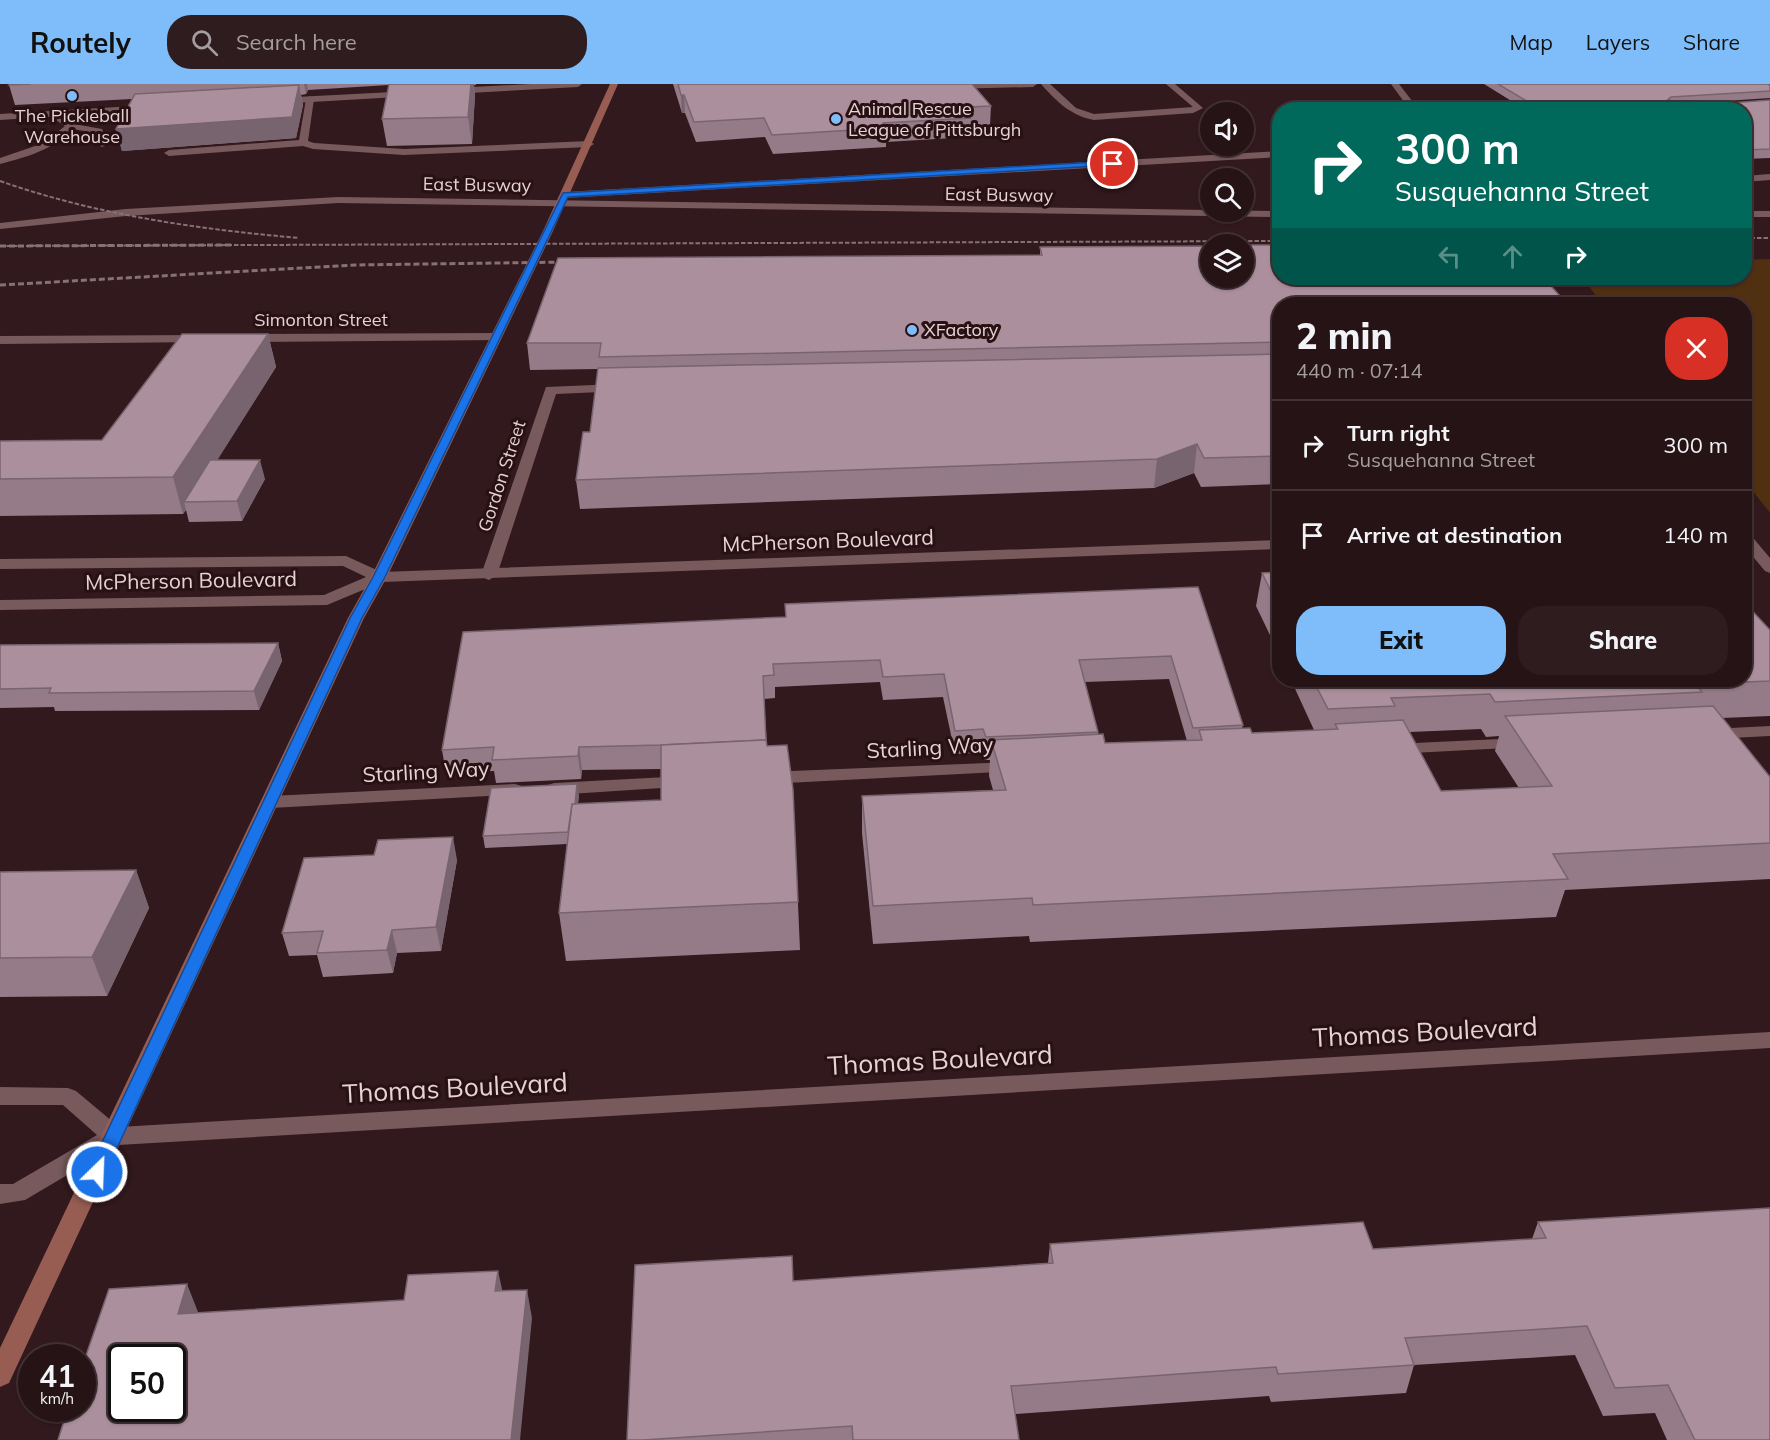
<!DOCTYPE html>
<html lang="en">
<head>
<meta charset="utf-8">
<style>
  body { margin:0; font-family:Mulish,sans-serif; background:#2e1c1f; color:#f1f3f6; height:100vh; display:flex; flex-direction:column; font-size:22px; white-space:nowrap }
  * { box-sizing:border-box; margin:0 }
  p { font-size:20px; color:#a49ea1 }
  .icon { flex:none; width:33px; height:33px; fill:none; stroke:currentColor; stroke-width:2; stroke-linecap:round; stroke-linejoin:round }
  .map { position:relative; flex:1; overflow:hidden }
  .details { position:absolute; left:1272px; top:213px; width:480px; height:390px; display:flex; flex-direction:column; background:#261316; border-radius:24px; box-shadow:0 2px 4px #0004,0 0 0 2px #423235 }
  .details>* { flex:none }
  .guide { position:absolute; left:1272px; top:18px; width:480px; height:183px; border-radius:24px; box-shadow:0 2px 4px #0004,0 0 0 2px #423235; background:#00695c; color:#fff; overflow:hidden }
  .controls { position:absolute; left:1200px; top:18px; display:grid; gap:12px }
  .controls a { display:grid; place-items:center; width:54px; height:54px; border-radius:50%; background:#261316; box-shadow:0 2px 4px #0004,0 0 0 2px #423235; font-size:30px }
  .speed { position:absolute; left:18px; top:1260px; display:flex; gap:12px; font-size:30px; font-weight:700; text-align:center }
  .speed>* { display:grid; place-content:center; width:78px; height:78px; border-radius:50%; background:#261316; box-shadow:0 2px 4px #0004,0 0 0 2px #423235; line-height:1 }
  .speed small { font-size:15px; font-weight:400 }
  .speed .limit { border:3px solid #111; border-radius:9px; background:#fff; color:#111 }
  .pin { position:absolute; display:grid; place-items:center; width:51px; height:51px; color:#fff; margin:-26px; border:3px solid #fff; border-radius:50%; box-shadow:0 2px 6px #0007 }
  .me { position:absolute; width:66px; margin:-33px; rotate:24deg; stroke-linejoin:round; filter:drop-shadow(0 0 4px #0008) }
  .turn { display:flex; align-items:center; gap:21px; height:126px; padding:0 24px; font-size:27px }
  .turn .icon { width:78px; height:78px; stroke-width:2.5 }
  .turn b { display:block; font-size:42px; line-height:51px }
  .lanes { display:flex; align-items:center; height:57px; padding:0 24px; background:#0003; justify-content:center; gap:30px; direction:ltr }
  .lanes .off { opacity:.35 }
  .round { display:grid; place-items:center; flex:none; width:63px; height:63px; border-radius:24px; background:#2e1c1f }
  .headline { display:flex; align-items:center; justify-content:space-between; height:102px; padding:0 24px }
  h1 { font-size:36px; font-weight:800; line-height:45px }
  .cta { display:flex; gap:12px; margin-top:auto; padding:12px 24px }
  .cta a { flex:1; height:69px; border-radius:24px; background:#7ebdf9; color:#111; font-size:24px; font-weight:800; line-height:69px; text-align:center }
  .cta a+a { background:#2e1c1f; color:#f1f3f6 }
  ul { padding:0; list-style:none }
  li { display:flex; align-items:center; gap:18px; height:90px; padding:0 24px; border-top:2px solid #423235 }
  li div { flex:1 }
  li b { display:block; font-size:22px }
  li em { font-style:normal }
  header { display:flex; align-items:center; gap:36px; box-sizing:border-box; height:84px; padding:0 30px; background:#7ebdf9; color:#111 }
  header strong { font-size:28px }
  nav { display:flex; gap:33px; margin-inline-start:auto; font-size:21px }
  .search { width:420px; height:54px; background:#2e1c1f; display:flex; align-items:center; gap:15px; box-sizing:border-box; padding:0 21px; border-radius:24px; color:#a49ea1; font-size:22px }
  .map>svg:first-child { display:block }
  .green { fill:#503011 }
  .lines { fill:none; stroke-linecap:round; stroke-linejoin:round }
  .lane { fill:#785a5d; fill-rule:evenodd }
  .street { fill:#785a5d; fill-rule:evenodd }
  .secondary { fill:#975c52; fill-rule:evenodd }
  .rail-far1 { stroke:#867174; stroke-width:2; stroke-dasharray:4.5 2; stroke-linecap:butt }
  .rail { stroke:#867174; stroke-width:3; stroke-dasharray:6 3; stroke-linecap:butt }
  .wall { fill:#947b87; fill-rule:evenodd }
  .shaded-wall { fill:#78646e }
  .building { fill:#ac8f9d; stroke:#78646e; stroke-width:1.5; fill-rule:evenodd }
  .route { fill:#1a73e8; stroke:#114b97; stroke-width:1.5 }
  .poi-dot { fill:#7ebdf9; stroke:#281013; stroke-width:2 }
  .labels { text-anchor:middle; stroke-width:6; stroke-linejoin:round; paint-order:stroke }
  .far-poi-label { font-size:18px; fill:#e5d3d5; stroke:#281013; text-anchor:start }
  .far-street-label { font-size:18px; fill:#e5d3d5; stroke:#281013 }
  .street-label { font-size:21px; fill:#e5d3d5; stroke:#281013 }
  .near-street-label { font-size:26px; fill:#e5d3d5; stroke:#281013 }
</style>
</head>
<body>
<header>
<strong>Routely</strong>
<div class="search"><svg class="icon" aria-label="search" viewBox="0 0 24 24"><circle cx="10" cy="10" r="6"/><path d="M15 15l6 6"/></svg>Search here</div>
<nav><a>Map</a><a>Layers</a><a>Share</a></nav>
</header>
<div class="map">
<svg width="1770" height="1356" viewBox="0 0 1770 1356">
  <rect width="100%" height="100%" fill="#32191d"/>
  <polygon class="green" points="1770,175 1770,429 1745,397 1744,220 1603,220 1582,194 1744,194 1745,176"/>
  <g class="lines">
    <g class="lane">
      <polygon points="946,0 1037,0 1033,3 948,5 944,2"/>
      <path d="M1041 0H1050L1076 24 1094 30 1193 23 1166 0H1175L1203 24 1193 29 1094 36C1071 32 1056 17 1041 0Z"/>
      <polygon points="310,12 314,15 308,57 314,59 404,65 589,57 594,60 589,63 404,71 313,65 303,62 169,72 164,69 169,66 299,56 306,15"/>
      <path d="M53 27 74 40 102 45 109 61 101 63 95 49 73 45C52 66 27 73 0 80V74L44 59 65 42 50 32V28Z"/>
      <polygon points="338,113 1280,127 1280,133 338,119 126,132 0,145 0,139 126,125"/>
      <rect x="1744" y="127" width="26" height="6"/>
      <polygon points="618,300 623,301 624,304 623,307 556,310 497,491 489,496 484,494 481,491 546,303"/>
      <polygon points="1770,642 1770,652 1711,655 1705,654 1702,650 1705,646 1711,645"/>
      <polygon points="1522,654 1528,655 1531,659 1528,663 1393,670 1387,669 1384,665 1387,661 1393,660"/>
      <polygon points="1012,678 1018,679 1021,683 1018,687 767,700 761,698 758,694 761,690 767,688"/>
      <polygon points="686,692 692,694 695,698 692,702 554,711 548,709 545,705 548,701 554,699"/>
      <polygon points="515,700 522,702 524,706 522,710 271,724 264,722 262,718 264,714 271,712"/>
    </g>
    <g class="street">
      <polygon points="531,0 582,0 578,3 451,10 447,7 451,4"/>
      <polygon points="1391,0 1399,0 1419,26 1410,26"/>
      <polygon points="412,7 415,8 415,12 277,20 273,17 277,14"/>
      <polygon points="151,21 154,22 154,26 0,36 0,30"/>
      <polygon points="1280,67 1280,73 565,114 560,111 565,108"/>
      <polygon points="1770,90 1770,96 1744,98 1744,92"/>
      <polygon points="497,249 501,250 501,256 245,258 239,254 245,250"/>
      <polygon points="202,251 208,255 206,258 0,260 0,252"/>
      <polygon points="1744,448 1749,449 1770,474 1770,489 1765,487 1744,462"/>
      <polygon points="1280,456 1280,465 382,498 327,521 0,526 0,516 324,511 366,493 343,482 0,485 0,475 346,472 381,488"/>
      <polygon points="1770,948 1770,964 118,1061 25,1116 0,1120 0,1100 13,1100 97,1051 63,1021 0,1021 0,1003 68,1004 76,1007 119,1043"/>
    </g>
    <polygon class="secondary" points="610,0 618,0 553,147 387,493 364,534 9,1299 0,1303 0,1264 348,534 371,493 543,147"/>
    <g class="rail-far1">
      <path d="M0 97C97 131 197 145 299 154"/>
      <polyline points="1744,154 1770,154"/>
      <polyline points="0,162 1280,157"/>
    </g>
    <g class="rail">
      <polyline points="0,162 231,161"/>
      <polyline points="0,201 355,181 572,178"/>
    </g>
  </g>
  <g class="wall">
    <polygon points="10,0 476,0 476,1 474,1 475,11 472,60 387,62 382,35 389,1 308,6 306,10 301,11 303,21 296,54 122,67 116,45 132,15 15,21 9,1"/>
    <polygon points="673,0 972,0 991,22 990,41 972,42 972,46 970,46 969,53 886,58 886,63 773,70 765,53 696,58 685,29 682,29"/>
    <polygon points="1484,0 1767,0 1770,1 1770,14 1679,20 1717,20 1770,16 1770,74 1744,75 1744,26 1526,26"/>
    <polygon points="1040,163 1280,220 1280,400 1201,403 1194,389 1154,404 580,425 576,396 590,348 598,285 530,286 527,259 1040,171"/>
    <polygon points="268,250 276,283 217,376 265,395 242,437 189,438 186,426 183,430 0,432 0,357 102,356"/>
    <polygon points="1280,488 1280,572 1256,522 1262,489"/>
    <path d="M1198 503 1243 641 1242 644 1252 649 1314 646 1291 596H1744L1770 546V632L1722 634 1770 693V795L1565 806 1556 833 1030 858 1029 852 873 860 862 749V712L993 706 989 692 990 676H984L982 669 955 670 943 613 883 616 880 598 775 603V614L764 615 767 662 793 705 800 866 566 877 559 829 567 760 485 764 483 752 579 711 578 720 661 716V685L582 686 581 695 496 699 494 687 446 689 442 666 785 533ZM1169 595 1187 657 1105 659 1098 651V648L1085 598ZM1481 645 1486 653 1499 652 1495 667 1519 704 1441 707 1410 648Z"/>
    <polygon points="278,559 282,577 259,626 55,627 54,623 0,624 0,561"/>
    <polygon points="457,776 441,867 397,869 393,889 323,893 317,871 289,872 282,849"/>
    <polygon points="136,786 149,824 107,912 0,913 0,788"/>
    <polygon points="1538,1138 1770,1356 1667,1356 1655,1329 1603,1332 1575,1271 1414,1281 1406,1309 1271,1318 1269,1312 1015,1330 1019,1356 627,1356 794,1197 1048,1179 1050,1160 1373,1165 1532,1155"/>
  </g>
  <g class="shaded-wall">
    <polygon points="304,0 307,0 308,6 306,10"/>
    <polygon points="471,0 474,0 475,11 472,60 468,33"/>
    <polygon points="299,1 303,21 296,54 122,67 116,45"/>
    <polygon points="681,11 684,11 685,29 682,29"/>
    <polygon points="1671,13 1669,21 1663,26 1665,18"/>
    <polygon points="268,250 276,283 191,418 184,418 186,426 183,430 173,393"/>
    <polygon points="1197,360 1194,389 1154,404 1157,375"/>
    <polygon points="260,376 265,395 242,437 237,417"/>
    <polygon points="278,559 282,577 259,626 254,607"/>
    <polygon points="579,663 582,686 581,695 578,672"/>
    <polygon points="577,700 579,711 573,760 572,748"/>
    <polygon points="453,753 457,776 441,867 436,843"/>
    <polygon points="136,786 149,824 107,912 92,873"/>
    <polygon points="392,846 397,869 393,889 387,866"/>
    <polygon points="498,1187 504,1214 495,1207"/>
    <polygon points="187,1200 198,1228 189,1258 178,1230"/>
    <polygon points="527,1206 532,1234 520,1356 511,1356"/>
  </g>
  <g class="building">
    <polygon points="10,0 31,0 9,1"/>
    <polygon points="389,0 471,0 468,33 382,35"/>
    <polygon points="678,0 972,0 991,22 970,23 973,27 965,27 970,34 883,39 886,44 772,51 764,34 694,38 684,11 681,11"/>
    <polygon points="1498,0 1767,0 1770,1 1770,7 1671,13 1665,18 1667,20 1717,20 1770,16 1770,65 1744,66 1744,26 1542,26"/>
    <polygon points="299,1 292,33 116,45 135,10"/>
    <polygon points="1244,161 1280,161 1280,194 1544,194 1567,220 1280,220 1280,258 599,273 601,259 527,259 558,174 1042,171 1040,163 1210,162 1210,194 1244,194"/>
    <polygon points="182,250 268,250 173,393 0,395 0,357 102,356"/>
    <polygon points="1280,270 1280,372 1204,374 1197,360 1157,375 576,396 583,348 590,348 598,284"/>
    <polygon points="210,376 260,376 237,417 184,418"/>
    <polygon points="1280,488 1280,526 1262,489"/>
    <polygon points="1198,503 1243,641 1193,644 1171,572 1079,576 1098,648 986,653 983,645 955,647 944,590 883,593 880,576 773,580 774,591 763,592 766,656 661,661 579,663 578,672 492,676 494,663 442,666 463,548 786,533 785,520"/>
    <polygon points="1744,518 1770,546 1770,597 1695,600 1702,608 1495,618 1490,610 1391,614 1395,622 1328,625 1313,596 1744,596"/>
    <polygon points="278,559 254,607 49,609 51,604 0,605 0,561"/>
    <polygon points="1713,622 1770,693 1770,759 1553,770 1568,795 1033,821 1032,814 873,822 862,712 1006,706 991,656 1103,650 1105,659 1202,656 1199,646 1250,644 1252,649 1338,645 1335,640 1403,636 1441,707 1552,702 1505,632"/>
    <polygon points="766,656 767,662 787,661 793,705 798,818 559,829 572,720 661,716 661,661"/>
    <polygon points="577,700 575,720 572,720 568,748 483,752 491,704"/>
    <polygon points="453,753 436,843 392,846 387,866 317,869 323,847 282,849 304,774 374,771 378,756"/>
    <polygon points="136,786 92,873 0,874 0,788"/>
    <polygon points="1770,1124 1770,1356 1695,1356 1668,1301 1615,1304 1587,1242 1405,1254 1414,1281 1278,1290 1276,1283 1011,1302 1019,1356 853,1356 852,1342 643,1356 627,1356 635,1181 792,1172 793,1197 1053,1179 1050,1160 1363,1138 1373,1165 1546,1154 1538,1138"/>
    <path d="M498 1187 495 1207 527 1206 511 1356H58L68 1324H82V1283L109 1205 187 1200 178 1230 404 1216 408 1191ZM122 1274H172V1324H122Z"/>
  </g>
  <polygon class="route" points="1113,77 1115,81 568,113 385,493 362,534 106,1088 104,1093 97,1095 91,1093 88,1088 350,534 373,493 563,109"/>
  <g class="poi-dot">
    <circle cx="72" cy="12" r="6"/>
    <circle cx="836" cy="35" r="6"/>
    <circle cx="912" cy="246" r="6"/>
  </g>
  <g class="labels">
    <g class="far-poi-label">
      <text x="848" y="31">Animal Rescue<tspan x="848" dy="21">League of Pittsburgh</tspan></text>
      <text x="72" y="38" text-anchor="middle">The Pickleball<tspan x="72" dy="21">Warehouse</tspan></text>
      <text x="924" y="252">XFactory</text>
    </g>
    <g class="far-street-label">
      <text transform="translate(477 101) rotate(1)" y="6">East Busway</text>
      <text transform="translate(999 111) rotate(1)" y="6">East Busway</text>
      <text x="321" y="242">Simonton Street</text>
      <text transform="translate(502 392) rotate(-72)" y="6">Gordon Street</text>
    </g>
    <g class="street-label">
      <text transform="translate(828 457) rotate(-2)" y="7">McPherson Boulevard</text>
      <text transform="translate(191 497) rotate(-1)" y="7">McPherson Boulevard</text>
      <text transform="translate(930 664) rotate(-3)" y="7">Starling Way</text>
      <text transform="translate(426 688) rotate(-3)" y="7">Starling Way</text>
    </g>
    <g class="near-street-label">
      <text transform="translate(1425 948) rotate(-3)" y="9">Thomas Boulevard</text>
      <text transform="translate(940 976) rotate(-3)" y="9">Thomas Boulevard</text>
      <text transform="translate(455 1004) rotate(-3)" y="9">Thomas Boulevard</text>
    </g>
  </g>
</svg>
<div class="controls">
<a><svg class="icon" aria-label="sound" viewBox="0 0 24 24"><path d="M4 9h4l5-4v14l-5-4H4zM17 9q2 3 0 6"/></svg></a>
<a><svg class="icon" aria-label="search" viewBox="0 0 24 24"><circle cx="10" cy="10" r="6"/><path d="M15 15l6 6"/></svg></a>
<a><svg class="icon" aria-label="layers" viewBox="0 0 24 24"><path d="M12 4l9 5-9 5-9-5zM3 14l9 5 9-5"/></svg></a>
</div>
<div class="speed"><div>41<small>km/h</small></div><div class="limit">50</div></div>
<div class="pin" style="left:1113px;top:80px;background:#d93025"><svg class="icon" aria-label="arrive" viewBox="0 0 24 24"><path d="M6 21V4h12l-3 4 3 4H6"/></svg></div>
<svg class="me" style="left:97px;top:1088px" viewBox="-20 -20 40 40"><circle r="17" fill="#1a73e8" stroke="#fff" stroke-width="3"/><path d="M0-11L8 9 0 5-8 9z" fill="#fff"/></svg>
<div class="guide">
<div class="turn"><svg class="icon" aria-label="right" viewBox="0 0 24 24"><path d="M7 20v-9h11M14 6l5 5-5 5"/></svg><div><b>300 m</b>Susquehanna Street</div></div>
<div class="lanes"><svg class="icon off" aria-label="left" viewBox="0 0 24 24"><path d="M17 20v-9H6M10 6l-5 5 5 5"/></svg><svg class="icon off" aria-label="ahead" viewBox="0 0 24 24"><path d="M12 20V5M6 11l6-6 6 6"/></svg><svg class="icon" aria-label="right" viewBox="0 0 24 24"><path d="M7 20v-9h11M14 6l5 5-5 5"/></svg></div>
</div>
<section class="details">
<div class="headline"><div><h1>2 min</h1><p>440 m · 07:14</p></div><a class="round" style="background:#d93025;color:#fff"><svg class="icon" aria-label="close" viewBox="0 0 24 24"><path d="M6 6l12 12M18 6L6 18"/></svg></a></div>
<ul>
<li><svg class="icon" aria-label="right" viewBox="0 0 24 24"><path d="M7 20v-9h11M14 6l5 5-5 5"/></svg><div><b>Turn right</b><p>Susquehanna Street</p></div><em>300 m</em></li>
<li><svg class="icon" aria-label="arrive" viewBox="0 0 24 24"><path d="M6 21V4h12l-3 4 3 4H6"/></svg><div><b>Arrive at destination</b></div><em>140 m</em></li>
</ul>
<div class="cta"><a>Exit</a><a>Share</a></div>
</section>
</div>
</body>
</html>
